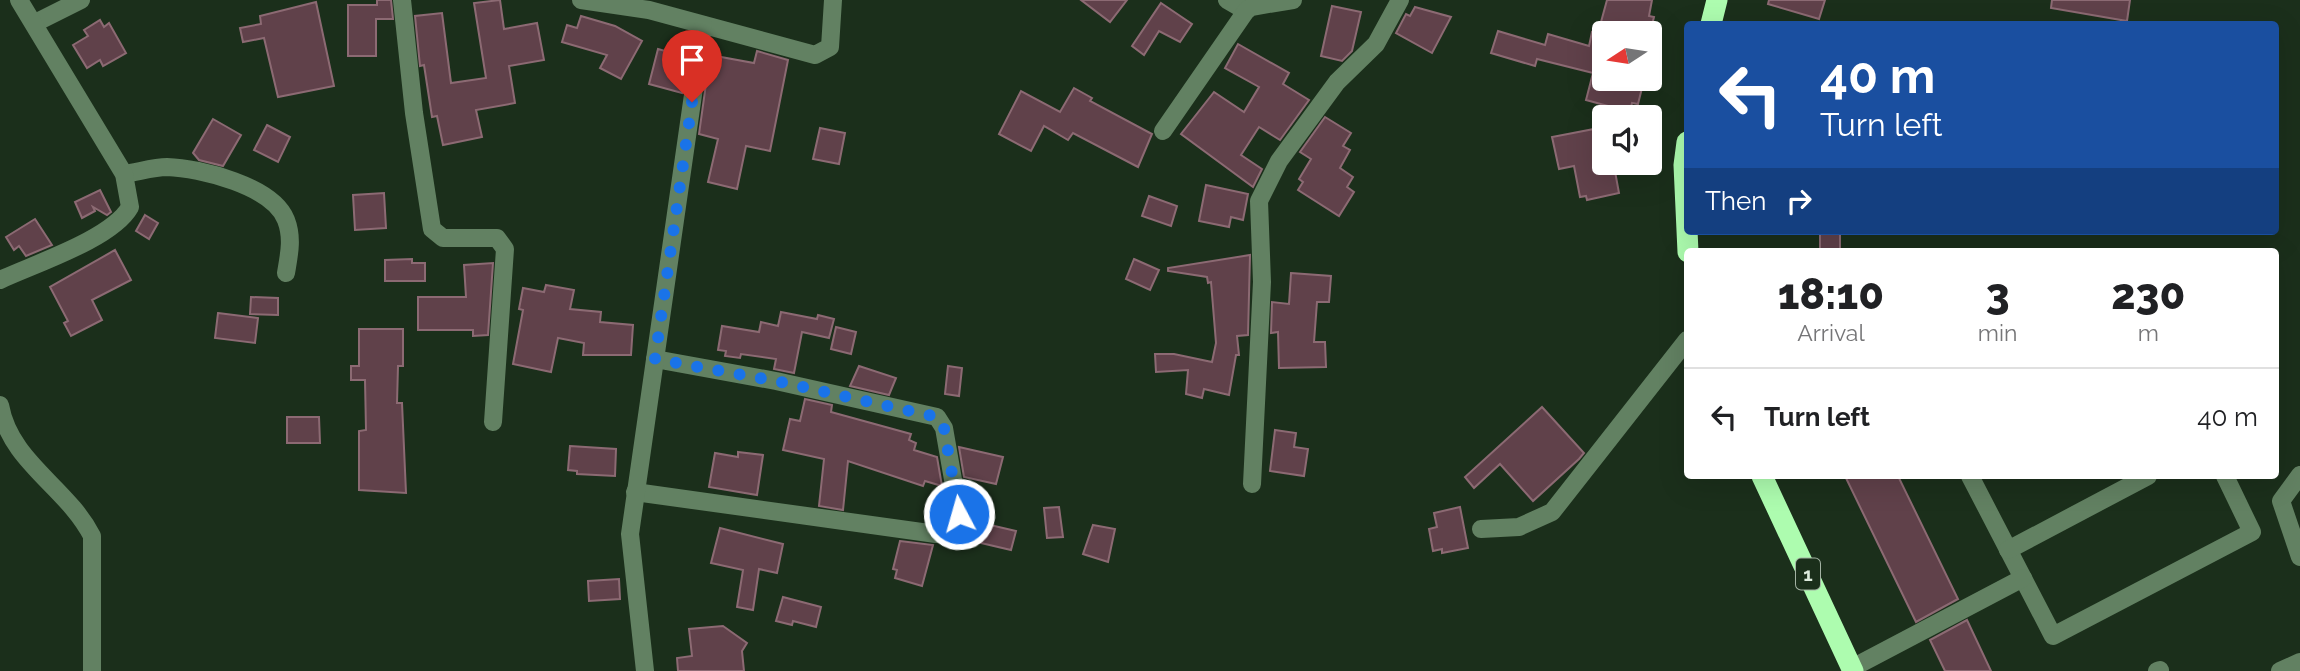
<!DOCTYPE html>
<html lang="en">
<head>
<meta charset="utf-8">
<style>
  body { margin:0; font-family:Raleway,sans-serif; background:#f2f2f2; color:#202124; height:100vh; display:flex; flex-direction:column; font-size:26px; white-space:nowrap }
  * { box-sizing:border-box; margin:0 }
  p { font-size:23px; color:#757577 }
  .icon { flex:none; width:38px; height:38px; fill:none; stroke:currentColor; stroke-width:2; stroke-linecap:round; stroke-linejoin:round }
  .map { position:relative; flex:1; overflow:hidden }
  .sheet { position:absolute; left:1684px; top:248px; width:595px; height:231px; display:flex; flex-direction:column; background:#fff; border-radius:7px; box-shadow:0 7px 28px #0002 }
  .sheet>* { flex:none }
  .guide { position:absolute; left:1684px; top:21px; width:595px; height:214px; border-radius:7px; box-shadow:0 7px 28px #0002; background:#1a4fa0; color:#fff; overflow:hidden }
  .needle { width:46px; rotate:258deg }
  .buttons { position:absolute; left:1592px; top:21px; display:grid; gap:14px }
  .buttons a { display:grid; place-items:center; width:70px; height:70px; border-radius:7px; background:#fff; box-shadow:0 7px 28px #0002; font-size:35px }
  .pin { position:absolute; display:grid; place-items:center; width:60px; height:60px; color:#fff; margin:-72px -30px; border-radius:50% 50% 50% 0; rotate:-45deg; box-shadow:0 0 7px #0007 }
  .pin .icon { rotate:45deg }
  .me { position:absolute; width:77px; margin:-38px; rotate:354deg; stroke-linejoin:round; filter:drop-shadow(0 0 5px #0008) }
  .turn { display:flex; align-items:center; gap:24px; height:147px; padding:0 21px; font-size:32px }
  .turn .icon { width:91px; height:91px; stroke-width:2.5 }
  .turn b { display:block; font-size:49px; line-height:60px }
  .then { display:flex; align-items:center; height:66px; padding:0 21px; background:#0003; gap:14px; font-size:26px }
  .eta { display:flex; justify-content:space-evenly; align-items:center; height:119px; text-align:center }
  .eta b { font-size:42px; font-weight:800; line-height:49px }
  ul { padding:0; list-style:none }
  li { display:flex; align-items:center; gap:21px; height:98px; padding:0 21px; border-top:2px solid #e0e0e0 }
  li div { flex:1 }
  li b { display:block; font-size:26px }
  li em { font-style:normal }
  .map>svg:first-child { display:block }
  .building { fill:#60414a; stroke:#8c6a73; stroke-width:2 }
  .lines { fill:none; stroke-linecap:round; stroke-linejoin:round }
  .minor { stroke:#628162; stroke-width:18 }
  .highway { stroke:#adfcaf; stroke-width:21 }
  .route { stroke:#1a73e8; stroke-width:12; stroke-dasharray:0 21.6 }
  .labels { text-anchor:middle; stroke-width:5; stroke-linejoin:round; paint-order:stroke }
  .shield { fill:#1b2f1b; stroke:#a3b2a3; stroke-width:2 }
  .shield-label { font-size:19px; font-weight:bold; fill:#ddeadd }
</style>
</head>
<body>
<div class="map">
<svg width="2300" height="671" viewBox="0 0 2300 671">
  <rect width="100%" height="100%" fill="#1b2f1b"/>
  <g class="building">
    <polygon points="377,0 391,0 393,19 376,19 376,56 348,56 348,5 377,5"/>
    <polygon points="500,0 504,29 537,23 544,60 509,66 515,103 476,110 482,137 443,145 437,116 432,117 424,65 420,66 415,16 442,13 451,83 486,78 474,3"/>
    <polygon points="1081,0 1127,0 1110,22"/>
    <polygon points="1607,0 1652,0 1649,16 1654,17 1650,33 1598,33"/>
    <polygon points="1769,0 1825,0 1819,19 1768,4"/>
    <polygon points="2052,0 2130,0 2127,21 2051,8"/>
    <polygon points="316,2 334,86 278,97 264,38 243,42 240,28 261,24 260,16"/>
    <polygon points="1161,3 1192,24 1180,42 1159,31 1144,55 1132,46"/>
    <polygon points="1332,6 1361,12 1352,51 1342,61 1321,56"/>
    <polygon points="1415,7 1451,17 1432,53 1396,33 1406,14 1410,16"/>
    <polygon points="581,16 615,26 642,41 621,79 600,68 607,55 562,42 567,25 577,28"/>
    <polygon points="100,20 104,27 109,23 126,53 103,66 100,60 87,68 73,45 88,36 84,30"/>
    <polygon points="1498,31 1545,45 1548,34 1589,46 1592,32 1605,35 1605,79 1631,79 1630,84 1642,88 1638,104 1632,103 1630,112 1586,100 1593,73 1537,59 1535,66 1491,53"/>
    <polygon points="1238,44 1289,73 1283,84 1309,100 1280,140 1259,127 1241,155 1262,169 1253,187 1181,134 1214,92 1244,112 1259,87 1225,68"/>
    <polygon points="658,49 687,57 682,93 649,84"/>
    <polygon points="757,51 788,60 770,151 746,146 737,189 708,182 718,139 699,134 710,55 754,63"/>
    <polygon points="1074,88 1092,98 1090,101 1152,134 1138,167 1073,133 1068,140 1044,126 1031,151 999,134 1021,91 1060,112"/>
    <polygon points="1325,117 1351,133 1343,146 1350,150 1340,168 1353,177 1347,187 1354,192 1339,216 1298,190 1303,182 1299,179 1311,159 1300,152"/>
    <polygon points="213,119 241,135 223,166 199,160 193,153"/>
    <polygon points="267,125 290,137 278,162 254,150"/>
    <polygon points="820,128 845,133 839,164 813,159"/>
    <polygon points="1594,129 1603,168 1614,166 1619,193 1587,200 1586,196 1580,197 1574,166 1559,169 1552,137"/>
    <polygon points="1206,185 1248,194 1243,220 1231,217 1229,227 1199,221"/>
    <polygon points="100,190 111,212 107,215 93,207 95,211 82,218 75,202"/>
    <polygon points="384,193 386,228 355,230 353,195"/>
    <polygon points="1149,196 1177,206 1171,226 1142,216"/>
    <polygon points="145,215 158,223 149,239 136,231"/>
    <polygon points="35,219 52,245 26,256 19,246 14,250 6,237"/>
    <rect x="1820" y="231" width="20" height="21"/>
    <polygon points="115,250 131,280 92,300 102,320 71,336 64,323 68,321 50,287"/>
    <polygon points="1250,255 1248,335 1237,336 1239,355 1236,355 1229,395 1204,389 1202,398 1186,394 1188,370 1156,372 1155,354 1174,354 1212,362 1216,343 1211,282 1208,283 1207,277 1168,271 1168,268"/>
    <polygon points="412,259 412,263 425,263 425,281 385,281 385,260"/>
    <polygon points="1134,259 1159,270 1150,290 1126,279"/>
    <polygon points="493,263 488,335 473,336 473,330 418,330 418,297 466,297 464,265"/>
    <polygon points="1291,273 1331,276 1329,302 1317,302 1314,342 1325,342 1326,367 1279,368 1278,332 1271,333 1272,302 1289,304"/>
    <polygon points="546,285 574,290 570,309 601,312 600,322 633,325 631,355 583,355 584,343 558,338 551,372 513,364 523,310 519,309 523,288 544,292"/>
    <polygon points="251,297 278,298 278,315 250,314"/>
    <polygon points="781,312 817,319 818,315 834,319 829,338 802,332 794,373 774,369 776,359 741,354 740,358 725,356 726,351 718,350 722,326 759,332 761,322 778,326"/>
    <polygon points="218,313 258,318 255,343 215,338"/>
    <polygon points="836,327 856,332 851,354 831,349"/>
    <polygon points="359,329 403,329 403,366 398,366 397,403 402,403 406,493 359,490 359,431 366,430 365,380 351,380 351,366 359,366"/>
    <polygon points="859,366 896,378 889,395 850,386"/>
    <polygon points="948,366 962,368 959,396 945,394"/>
    <polygon points="805,399 832,405 831,412 911,434 909,440 916,443 914,450 937,457 942,486 925,481 923,486 848,461 843,510 819,506 824,459 783,450 790,419 800,421"/>
    <polygon points="1542,407 1584,453 1579,459 1533,501 1500,464 1474,488 1465,477"/>
    <polygon points="287,417 319,417 320,443 287,443"/>
    <polygon points="1275,430 1296,433 1294,447 1308,449 1304,476 1270,471"/>
    <polygon points="570,446 616,449 615,476 577,474 577,471 568,470"/>
    <polygon points="959,447 1003,457 996,484 964,477"/>
    <polygon points="738,452 763,455 757,495 709,487 715,453 738,457"/>
    <polygon points="1845,476 1898,476 1958,599 1916,622"/>
    <polygon points="1059,507 1063,537 1047,538 1044,508"/>
    <polygon points="1460,507 1468,548 1442,553 1442,549 1433,551 1429,529 1437,527 1434,513"/>
    <polygon points="973,521 1016,531 1011,550 968,540"/>
    <polygon points="1093,525 1115,529 1108,562 1083,554"/>
    <polygon points="720,528 783,544 777,573 759,569 753,610 737,607 743,570 711,563"/>
    <polygon points="900,541 933,545 922,586 895,578 897,570 893,569"/>
    <polygon points="619,579 620,599 589,601 588,581"/>
    <polygon points="783,597 821,607 816,627 793,621 792,625 776,621"/>
    <polygon points="1967,620 1991,671 1945,671 1930,640"/>
    <polygon points="723,626 747,643 742,651 744,671 678,671 677,658 692,656 689,629"/>
  </g>
  <g class="lines">
    <g class="minor">
      <polyline points="402,0 414,113 432,229 443,238 497,238 505,249 493,422"/>
      <polyline points="581,0 649,10 815,55 830,47 833,0"/>
      <polyline points="1227,0 1246,11"/>
      <polyline points="35,23 81,0"/>
      <polyline points="1163,131 1246,11 1251,7 1293,0"/>
      <path d="M124 174C138 172 154 167 167 167 200 168 273 186 286 220 293 238 289 255 286 273"/>
      <path d="M0 280C34 264 112 239 130 207L124 174 19 0"/>
      <path d="M0 405C10 462 67 487 92 536V671"/>
      <polyline points="2300,475 2281,501 2300,557"/>
      <polyline points="1970,476 2053,636 2252,532 2225,476"/>
      <polyline points="1252,484 1262,282 1259,201 1279,161 1337,82 1376,44 1400,0"/>
      <polyline points="635,492 936,534 948,528 959,514 944,428 937,417 776,381 655,359"/>
      <polyline points="1481,529 1519,527 1552,512 1687,340"/>
      <polyline points="2008,550 2148,476"/>
      <polyline points="1852,668 2023,578"/>
      <polyline points="645,671 630,534 703,25"/>
      <polyline points="2157,671 2160,670"/>
      <polyline points="2280,671 2300,662"/>
    </g>
    <g class="highway">
      <polyline points="1711,24 1717,0"/>
      <polyline points="1687,142 1684,165 1688,252"/>
      <polyline points="1762,476 1853,671"/>
    </g>
  </g>
  <g class="lines">
    <polyline class="route" points="692,102 655,359 776,381 937,417 944,428 959,514"/>
  </g>
  <g class="labels">
    <rect class="shield" x="1796" y="558.5" width="24" height="31" rx="5"/>
    <g class="shield-label">
      <text x="1808" y="581">1</text>
    </g>
  </g>
</svg>
<div class="buttons">
<a><svg class="needle" viewBox="-14 -14 28 28"><path d="M0-13l5 13h-10z" fill="#e53935"/><path d="M0 13l5-13h-10z" fill="#757577"/></svg></a>
<a><svg class="icon" aria-label="sound" viewBox="0 0 24 24"><path d="M4 9h4l5-4v14l-5-4H4zM17 9q2 3 0 6"/></svg></a>
</div>
<div class="pin" style="left:692px;top:102px;background:#d93025"><svg class="icon" aria-label="arrive" viewBox="0 0 24 24"><path d="M6 21V4h12l-3 4 3 4H6"/></svg></div>
<svg class="me" style="left:959px;top:514px" viewBox="-20 -20 40 40"><circle r="17" fill="#1a73e8" stroke="#fff" stroke-width="3"/><path d="M0-11L8 9 0 5-8 9z" fill="#fff"/></svg>
<div class="guide">
<div class="turn"><svg class="icon" aria-label="left" viewBox="0 0 24 24"><path d="M17 20v-9H6M10 6l-5 5 5 5"/></svg><div><b>40 m</b>Turn left</div></div>
<div class="then">Then<svg class="icon" aria-label="right" viewBox="0 0 24 24"><path d="M7 20v-9h11M14 6l5 5-5 5"/></svg></div>
</div>
<section class="sheet">
<div class="eta">
<div><b>18:10</b><p>Arrival</p></div>
<div><b>3</b><p>min</p></div>
<div><b>230</b><p>m</p></div>
</div>
<ul>
<li><svg class="icon" aria-label="left" viewBox="0 0 24 24"><path d="M17 20v-9H6M10 6l-5 5 5 5"/></svg><div><b>Turn left</b></div><em>40 m</em></li>
</ul>
</section>
</div>
</body>
</html>
